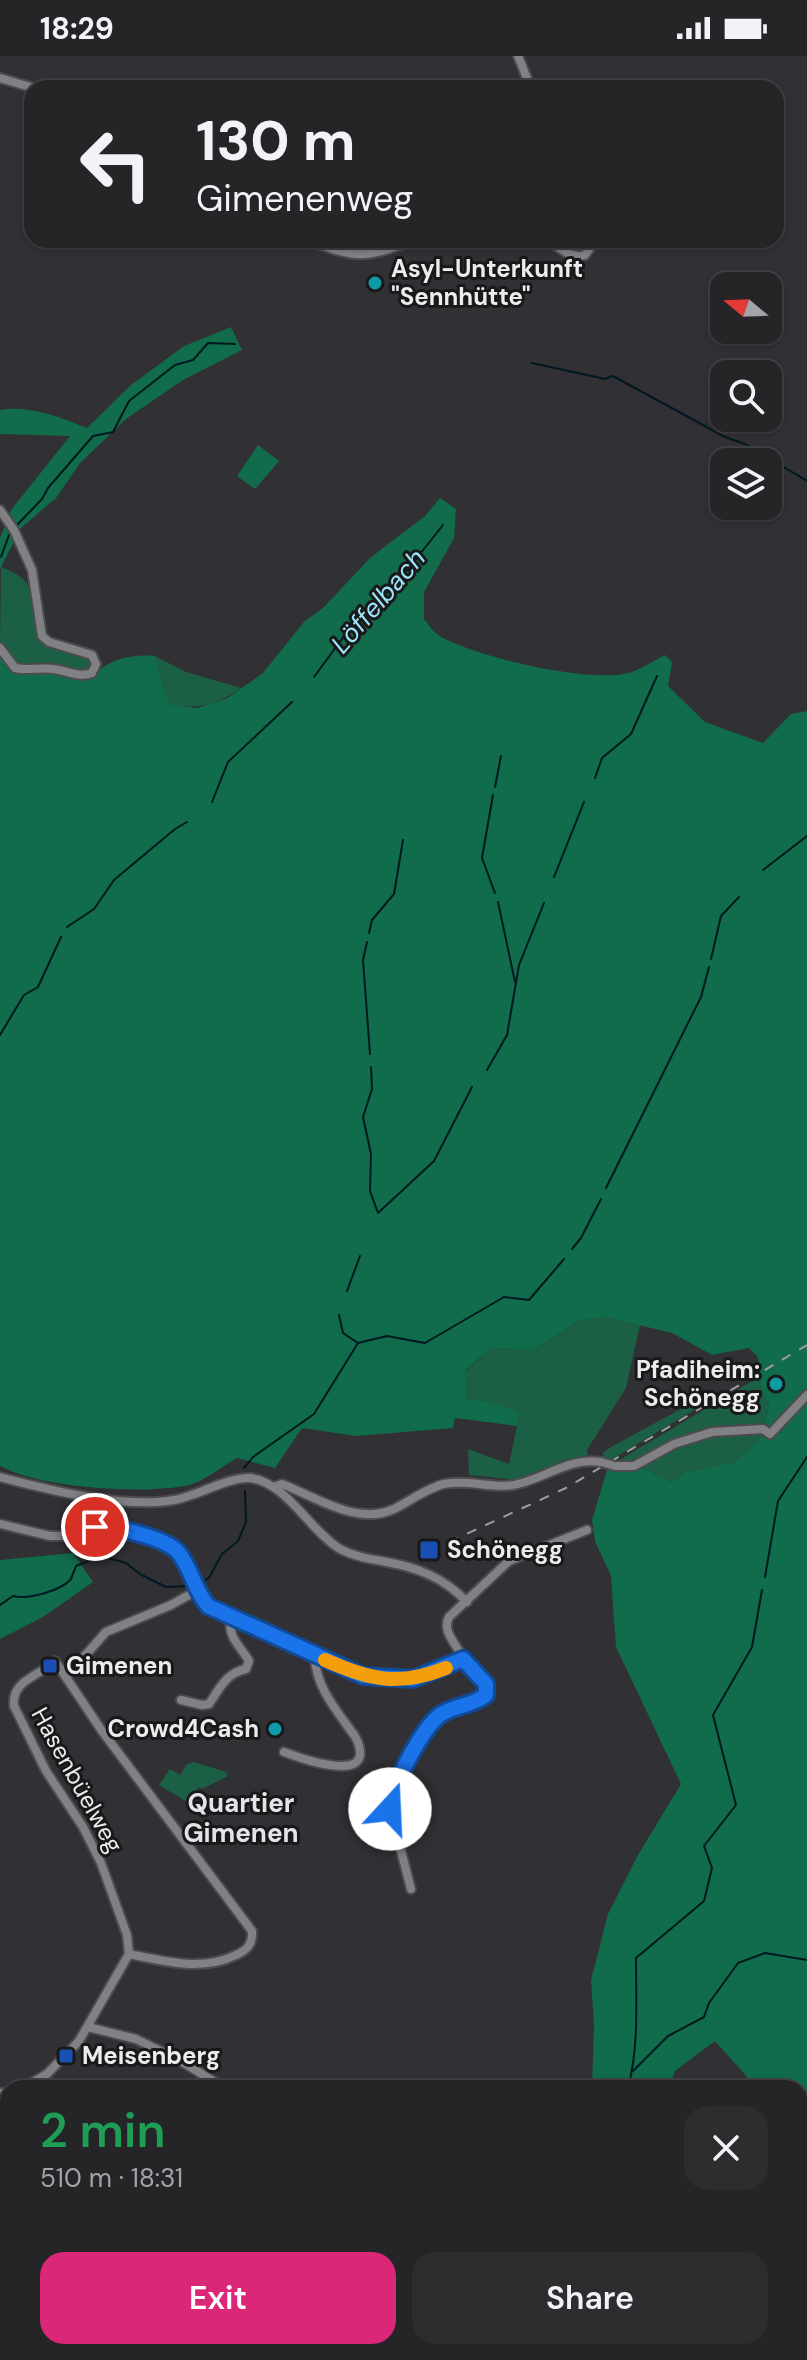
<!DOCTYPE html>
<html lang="en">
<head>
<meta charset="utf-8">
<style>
  body { margin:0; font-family:"DM Sans",sans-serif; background:#2d2c2f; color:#f1f3f6; height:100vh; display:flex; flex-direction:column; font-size:30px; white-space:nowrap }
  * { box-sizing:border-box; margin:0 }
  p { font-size:26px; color:#a3a4a7 }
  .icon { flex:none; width:44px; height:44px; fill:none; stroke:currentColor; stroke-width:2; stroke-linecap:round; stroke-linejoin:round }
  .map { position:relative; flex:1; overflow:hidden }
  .details { position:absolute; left:0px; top:2024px; width:808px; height:280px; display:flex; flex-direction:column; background:#252427; border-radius:24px 24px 0 0; box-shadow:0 2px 6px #0004,0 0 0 2px #424144 }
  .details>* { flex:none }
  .hud { position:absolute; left:24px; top:24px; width:760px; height:168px; border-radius:24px; box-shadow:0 2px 6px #0004,0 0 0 2px #424144; background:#252427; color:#f1f3f6; overflow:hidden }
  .needle { width:52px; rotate:289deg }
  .tools { position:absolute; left:710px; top:216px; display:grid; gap:16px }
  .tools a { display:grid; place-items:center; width:72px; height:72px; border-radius:16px; background:#252427; box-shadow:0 2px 6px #0004,0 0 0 2px #424144; font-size:40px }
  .pin { position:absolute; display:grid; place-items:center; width:68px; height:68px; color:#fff; margin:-34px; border:4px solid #fff; border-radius:50%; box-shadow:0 2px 8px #0007 }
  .me { position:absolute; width:88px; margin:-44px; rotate:20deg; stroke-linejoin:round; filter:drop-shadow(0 0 6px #0008) }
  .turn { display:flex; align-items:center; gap:28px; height:168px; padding:0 40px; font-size:36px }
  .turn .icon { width:104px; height:104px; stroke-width:2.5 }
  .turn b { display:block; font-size:56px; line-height:68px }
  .round { display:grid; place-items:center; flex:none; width:84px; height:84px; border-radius:24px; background:#2d2c2f }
  .headline { display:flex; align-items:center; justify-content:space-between; height:136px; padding:0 40px }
  h1 { font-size:48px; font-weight:600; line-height:60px; color:#1e9e55 }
  .button { display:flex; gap:16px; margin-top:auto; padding:16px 40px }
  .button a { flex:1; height:92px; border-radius:24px; background:#db2777; color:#fff; font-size:32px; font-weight:600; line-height:92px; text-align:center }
  .button a+a { background:#2d2c2f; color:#f1f3f6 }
  .status { display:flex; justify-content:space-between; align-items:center; height:56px; padding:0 40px; background:#252427; direction:ltr }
  .status svg { height:22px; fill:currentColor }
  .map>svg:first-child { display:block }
  .green { fill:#1b6044 }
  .forest { fill:#116c4b }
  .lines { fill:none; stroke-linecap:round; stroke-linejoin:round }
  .stream { stroke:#001921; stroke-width:2 }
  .minor-casing { stroke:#4c4b4e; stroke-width:12 }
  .minor { stroke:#818085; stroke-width:8 }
  .rail { stroke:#9e9da0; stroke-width:2; stroke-dasharray:10 10; stroke-linecap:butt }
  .minor-bridge-casing { stroke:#4c4b4e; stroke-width:12; stroke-linecap:butt }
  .minor-bridge { stroke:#818085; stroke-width:8 }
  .route-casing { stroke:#114b97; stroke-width:20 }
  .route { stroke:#1a73e8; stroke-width:14 }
  .slow { stroke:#f59e0b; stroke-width:14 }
  .culture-dot { fill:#0f9aa8; stroke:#19191a; stroke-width:3 }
  .transit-dot { fill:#1a4fb4; stroke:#19191a; stroke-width:3 }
  .labels { text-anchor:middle; stroke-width:6; stroke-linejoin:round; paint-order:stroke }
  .poi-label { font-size:24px; font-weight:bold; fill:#ecebee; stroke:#19191a; text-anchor:start }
  .street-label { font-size:24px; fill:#ecebee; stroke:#19191a }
  .water-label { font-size:26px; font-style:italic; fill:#9de3fa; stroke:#19191a }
  .neighbourhood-label { font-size:26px; font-weight:bold; fill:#e4e3e9; stroke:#19191a }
</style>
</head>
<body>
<div class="status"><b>18:29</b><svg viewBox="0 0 49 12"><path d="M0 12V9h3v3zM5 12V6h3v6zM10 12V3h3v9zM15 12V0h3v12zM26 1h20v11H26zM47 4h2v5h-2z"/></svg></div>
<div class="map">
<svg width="807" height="2304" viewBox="0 0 807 2304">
  <rect width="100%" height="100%" fill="#313034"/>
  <g class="green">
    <path d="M1 511C46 528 27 547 38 582 54 594 73 593 90 603L91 612 82 616 20 609 10 604 0 588Z"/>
    <path d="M155 600 186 616 241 632C216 650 200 653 171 649L164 638Z"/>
    <polygon points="605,1261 640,1269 626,1332 587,1394 588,1399 518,1424 469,1419 468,1393 509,1408 517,1370 517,1356 481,1344 465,1344 465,1316 490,1293 533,1294 579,1265"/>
    <polygon points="759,1321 760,1329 769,1350 763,1371 725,1373 634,1406 616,1406"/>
    <polygon points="724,1336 609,1405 602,1403 603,1397 609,1392 681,1353"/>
    <polygon points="762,1376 760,1383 735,1406 685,1416 672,1426 642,1412 669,1392 706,1380"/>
    <polygon points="194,1706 226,1716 228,1720 202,1733 199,1731 189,1747 159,1729 170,1713 180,1719 187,1708"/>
  </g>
  <g class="forest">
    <path d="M231 271 242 294 183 324 126 363 80 407 56 442 21 472 0 513V482L11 454 70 380 0 378V354C30 349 59 361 87 372L131 329 184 290Z"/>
    <polygon points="258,389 279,405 255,433 237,420"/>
    <path d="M440 442 456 453 454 482 424 536V563C429 569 434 577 441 581 478 601 592 629 632 616 643 612 655 604 665 599L672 606 668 630 705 666 763 687 791 658 807 655V2080L800 2072V2032H757L715 1985 675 2015 669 2032H592L594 1969 591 1924 608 1858 638 1799 681 1728 616 1591 611 1520 595 1485 592 1464 607 1414 642 1412 672 1426 685 1416 735 1406 760 1383 769 1350 760 1329 758 1301 749 1292 712 1299 672 1277 605 1261 579 1265 533 1294 490 1293 465 1315V1344H481L517 1355V1370L455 1362 453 1372 356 1380 302 1372 275 1412 237 1402C222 1410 205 1425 189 1429 144 1439 40 1432 0 1410V599L10 614 92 621C108 603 131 598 155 600L164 637 171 649 197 652 226 643 263 617 304 566 324 551 370 502 425 460Z"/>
    <polygon points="73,1497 93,1526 43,1561 0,1583 0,1504"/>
    <polygon points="807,2171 807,2220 800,2230 800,2181"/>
  </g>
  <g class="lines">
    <g class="stream">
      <polyline points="532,307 605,323 613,320 725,381 745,388 807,425"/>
      <polyline points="18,468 42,443 48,432 93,380 113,376 129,345 175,309 193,304 208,287 235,288"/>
      <polyline points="1,501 9,479"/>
      <polyline points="314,621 364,553 392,533 443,469"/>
      <polyline points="595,722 602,702 631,678 657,620"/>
      <polyline points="495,731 501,700"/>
      <polyline points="493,739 482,802 495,837"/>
      <polyline points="212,746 228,706 292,646"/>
      <polyline points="763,814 807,780"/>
      <polyline points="554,821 584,746"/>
      <polyline points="498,846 515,926"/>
      <polyline points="67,871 94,853 114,824 175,773 187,766"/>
      <polyline points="369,877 372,864 394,838 403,784"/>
      <polyline points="367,886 363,904 370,998"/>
      <polyline points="711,903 721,860 739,841"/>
      <polyline points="0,979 24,939 38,931 61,881"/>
      <polyline points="371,1011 372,1033 363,1061 371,1098 370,1135 378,1157 434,1105 472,1031"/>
      <polyline points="487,1014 507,979 519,909 544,847"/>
      <polyline points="606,1132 701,941 709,911"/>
      <polyline points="572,1193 581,1182 601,1143"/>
      <polyline points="347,1235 360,1200"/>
      <polyline points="358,1287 387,1280 425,1287 504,1241 529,1244 564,1203"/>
      <polyline points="244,1412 253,1401 314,1358 358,1287 343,1277 339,1259"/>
      <polyline points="765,1521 778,1445 807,1401"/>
      <polyline points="198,1528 209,1522 222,1498 238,1485 246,1466 245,1435"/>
      <path d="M0 1549 13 1540C27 1544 61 1535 71 1523 71 1522 76 1511 76 1510L101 1500 126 1507 140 1518 166 1531 187 1530"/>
      <polyline points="633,2015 668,1980 704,1961 709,1947 738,1907 765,1897 807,1904"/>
      <path d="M628 2032C639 1991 636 1945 636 1902L704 1845 712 1812 704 1790 736 1749 713 1659 752 1591 762 1534"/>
      <polyline points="614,2304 616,2296"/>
    </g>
    <defs>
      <g id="minor">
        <polyline points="518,0 531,32"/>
        <polyline points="0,22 34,32"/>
        <path d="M306 184C360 203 361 203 415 184"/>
        <path d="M548 184C559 191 571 204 585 199L590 192 589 184"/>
        <path d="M0 454 14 474 32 514 42 580 49 586 92 599 96 608 92 617C80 622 67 615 54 613 41 611 28 615 15 612L0 592"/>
        <polyline points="615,1410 634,1410 674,1388 712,1376 763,1373 770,1378 807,1339"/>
        <path d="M0 1421C49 1434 125 1453 174 1444 197 1440 228 1421 250 1422 285 1425 311 1476 340 1493 355 1501 371 1503 387 1506 419 1512 444 1522 467 1546"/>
        <path d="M274 1431 282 1428C316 1441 357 1470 394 1453 410 1445 427 1432 444 1428 469 1423 495 1434 518 1428 547 1421 571 1401 601 1406"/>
        <path d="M0 1468 50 1480H73L95 1471 113 1470 168 1489 177 1495 196 1535 208 1550 315 1600C315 1632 339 1657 356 1682 379 1731 300 1702 284 1696"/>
        <path d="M315 1600C376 1626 402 1635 463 1603 458 1589 441 1576 449 1561L509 1505 587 1474"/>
        <polyline points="66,1621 106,1576 171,1549 196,1535"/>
        <path d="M181 1644 202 1649 209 1648C220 1632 226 1617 246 1613L249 1605C241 1591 227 1581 231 1563"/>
        <polyline points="411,1833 390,1753 392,1741 430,1668 443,1657 477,1645 486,1639 486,1628 463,1603"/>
        <polyline points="88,1971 136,1983 181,2005 224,2032"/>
        <path d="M23 2032 47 2018 79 1985 129 1898 127 1879 101 1807 83 1771 46 1715 14 1650C11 1624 40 1620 55 1605L102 1675 252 1875C253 1888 247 1894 236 1899 201 1916 165 1905 129 1898"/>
        <polyline points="0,2037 8,2036"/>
        <polyline points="491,2296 492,2304"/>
      </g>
    </defs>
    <use href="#minor" class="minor-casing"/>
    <use href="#minor" class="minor"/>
    <polyline class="rail" points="449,1486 566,1432 807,1289"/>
    <defs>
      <polyline id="minor-bridge" points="601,1406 615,1410"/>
    </defs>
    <use href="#minor-bridge" class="minor-bridge-casing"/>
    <use href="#minor-bridge" class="minor-bridge"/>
  </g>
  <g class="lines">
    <defs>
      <path id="route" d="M95 1471C112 1469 166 1482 178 1496 191 1511 194 1534 208 1550L363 1620 413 1623 463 1603 486 1628V1639C473 1650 454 1649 440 1659 423 1671 390 1732 390 1753"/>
    </defs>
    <use href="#route" class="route-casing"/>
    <use href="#route" class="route"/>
    <path class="slow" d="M325 1604C370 1624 399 1631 446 1612"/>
  </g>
  <g class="culture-dot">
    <circle cx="375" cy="227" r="8"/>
    <circle cx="776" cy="1328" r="8"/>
    <circle cx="275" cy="1673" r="8"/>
  </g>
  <g class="transit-dot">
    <rect x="419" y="1484" width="20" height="20" rx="4"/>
    <rect x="42" y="1602" width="16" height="16" rx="4"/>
    <rect x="58" y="1992" width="16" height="16" rx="4"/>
  </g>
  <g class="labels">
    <g class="poi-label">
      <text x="391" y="221">Asyl-Unterkunft<tspan x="391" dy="28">"Sennhütte"</tspan></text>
      <text x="760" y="1322" text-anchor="end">Pfadiheim:<tspan x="760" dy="28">Schönegg</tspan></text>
      <text x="447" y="1502">Schönegg</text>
      <text x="66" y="1618">Gimenen</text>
      <text x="259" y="1681" text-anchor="end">Crowd4Cash</text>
      <text x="82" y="2008">Meisenberg</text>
    </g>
    <g class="street-label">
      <text transform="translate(77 1724) rotate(61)" y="8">Hasenbüelweg</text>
    </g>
    <g class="water-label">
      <text transform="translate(378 545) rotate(-49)" y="9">Löffelbach</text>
    </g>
    <g class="neighbourhood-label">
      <text x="241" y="1756">Quartier<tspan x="241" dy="30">Gimenen</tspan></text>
    </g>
  </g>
</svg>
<div class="tools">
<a><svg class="needle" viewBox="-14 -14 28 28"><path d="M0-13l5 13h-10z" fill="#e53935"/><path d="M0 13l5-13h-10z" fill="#a3a4a7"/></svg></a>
<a><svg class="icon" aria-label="search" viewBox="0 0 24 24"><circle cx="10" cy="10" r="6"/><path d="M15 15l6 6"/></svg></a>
<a><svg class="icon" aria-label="layers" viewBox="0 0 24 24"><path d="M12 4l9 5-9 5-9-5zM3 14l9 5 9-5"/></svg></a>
</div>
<div class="pin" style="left:95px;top:1471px;background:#d93025"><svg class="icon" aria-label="arrive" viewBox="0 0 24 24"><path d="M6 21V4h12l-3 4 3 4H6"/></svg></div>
<svg class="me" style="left:390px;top:1753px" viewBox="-20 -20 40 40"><circle r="19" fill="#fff"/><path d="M0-13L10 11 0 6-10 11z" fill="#1a73e8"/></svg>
<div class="hud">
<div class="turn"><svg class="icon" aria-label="left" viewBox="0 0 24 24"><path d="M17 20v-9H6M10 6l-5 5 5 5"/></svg><div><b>130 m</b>Gimenenweg</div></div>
</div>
<section class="details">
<div class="headline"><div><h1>2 min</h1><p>510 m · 18:31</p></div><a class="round"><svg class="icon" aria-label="close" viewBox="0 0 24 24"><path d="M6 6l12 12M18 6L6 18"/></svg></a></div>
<div class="button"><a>Exit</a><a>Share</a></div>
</section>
</div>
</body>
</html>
